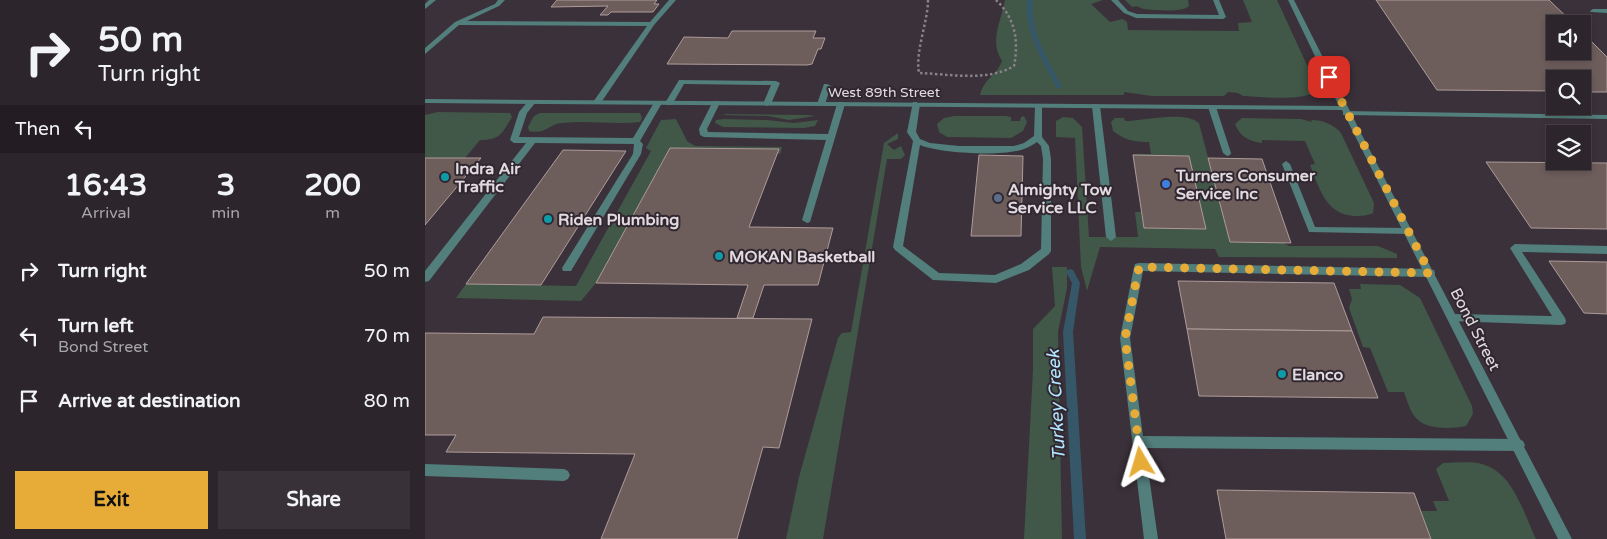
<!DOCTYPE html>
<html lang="en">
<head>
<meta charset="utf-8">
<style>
  body { margin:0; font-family:"Varela Round",sans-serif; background:#383138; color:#f1f3f6; height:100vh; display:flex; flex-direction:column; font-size:19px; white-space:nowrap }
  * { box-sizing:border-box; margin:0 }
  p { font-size:16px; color:#a6a5a9 }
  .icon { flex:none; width:28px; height:28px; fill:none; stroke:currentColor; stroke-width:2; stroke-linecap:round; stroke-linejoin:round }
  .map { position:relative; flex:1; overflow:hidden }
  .drawer { display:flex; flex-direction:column; background:#2c252c; width:425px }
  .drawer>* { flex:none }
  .hud { background:#2c252c; color:#f1f3f6; overflow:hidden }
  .fabs { position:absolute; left:1121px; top:15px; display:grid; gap:10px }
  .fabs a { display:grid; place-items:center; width:45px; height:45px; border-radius:0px; background:#2c252c; box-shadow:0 2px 8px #0003,0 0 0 1px #484248; font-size:25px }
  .pin { position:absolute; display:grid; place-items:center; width:42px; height:42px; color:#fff; margin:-21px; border-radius:10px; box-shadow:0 2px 8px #0006 }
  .me { position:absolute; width:55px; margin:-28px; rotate:353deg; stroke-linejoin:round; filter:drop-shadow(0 0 4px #0008) }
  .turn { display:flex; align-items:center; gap:18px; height:105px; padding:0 15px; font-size:22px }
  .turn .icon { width:65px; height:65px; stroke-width:2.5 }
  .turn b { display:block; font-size:35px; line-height:42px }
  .then { display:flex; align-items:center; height:48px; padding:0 15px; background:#0003; gap:10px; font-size:19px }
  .eta { display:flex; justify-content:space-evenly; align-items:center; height:85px; text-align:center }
  .eta b { font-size:30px; font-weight:700; line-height:35px }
  .action { display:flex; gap:10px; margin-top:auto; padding:10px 15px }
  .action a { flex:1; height:58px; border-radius:0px; background:#e7ac37; color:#111; font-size:20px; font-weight:700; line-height:58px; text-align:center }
  .action a+a { background:#383138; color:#f1f3f6 }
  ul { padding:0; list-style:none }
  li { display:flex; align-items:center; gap:15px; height:65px; padding:0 15px }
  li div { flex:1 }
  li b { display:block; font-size:19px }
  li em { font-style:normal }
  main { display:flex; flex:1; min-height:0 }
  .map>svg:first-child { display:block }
  .green { fill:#415747 }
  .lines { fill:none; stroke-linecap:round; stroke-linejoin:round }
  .stream { fill:#355768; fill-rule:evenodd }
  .building { fill:#6d5d5b; stroke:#ae9c9a }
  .path { stroke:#898188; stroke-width:2.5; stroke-dasharray:2.5 2.5; stroke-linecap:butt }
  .service { fill:#527e7b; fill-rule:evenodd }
  .minor { fill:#527e7b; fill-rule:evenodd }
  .route { stroke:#e7ac37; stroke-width:9; stroke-dasharray:0 16.2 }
  .culture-dot { fill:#0f9aa8; stroke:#312730; stroke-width:2 }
  .shop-dot { fill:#3f7fe0; stroke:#312730; stroke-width:2 }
  .service-dot { fill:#5c6f8a; stroke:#312730; stroke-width:2 }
  .labels { text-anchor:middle; stroke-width:4; stroke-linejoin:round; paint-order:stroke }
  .far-street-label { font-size:14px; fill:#e1dbe0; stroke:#312730 }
  .poi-label { font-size:16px; font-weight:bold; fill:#e1dbe0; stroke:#312730; text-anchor:start }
  .street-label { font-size:16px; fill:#e1dbe0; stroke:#312730 }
  .water-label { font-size:18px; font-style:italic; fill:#b2e5ff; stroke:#312730 }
</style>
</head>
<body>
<main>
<section class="drawer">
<div class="hud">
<div class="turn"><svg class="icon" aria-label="right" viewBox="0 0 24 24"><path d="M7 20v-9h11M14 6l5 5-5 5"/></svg><div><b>50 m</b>Turn right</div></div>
<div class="then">Then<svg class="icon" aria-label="left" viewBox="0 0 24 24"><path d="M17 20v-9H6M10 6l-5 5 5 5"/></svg></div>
</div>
<div class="eta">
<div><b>16:43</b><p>Arrival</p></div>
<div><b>3</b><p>min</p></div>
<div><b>200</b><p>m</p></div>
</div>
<ul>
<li><svg class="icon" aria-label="right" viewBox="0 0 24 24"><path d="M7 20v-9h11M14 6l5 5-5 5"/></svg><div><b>Turn right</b></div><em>50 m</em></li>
<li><svg class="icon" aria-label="left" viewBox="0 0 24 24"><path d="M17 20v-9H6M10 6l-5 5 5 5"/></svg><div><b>Turn left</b><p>Bond Street</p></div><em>70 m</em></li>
<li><svg class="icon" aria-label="arrive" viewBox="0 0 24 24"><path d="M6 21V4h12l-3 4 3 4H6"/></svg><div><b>Arrive at destination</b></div><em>80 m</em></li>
</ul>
<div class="action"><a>Exit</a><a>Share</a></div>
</section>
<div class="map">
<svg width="1182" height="539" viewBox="0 0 1182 539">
  <rect width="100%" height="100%" fill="#3b313a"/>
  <g class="green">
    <path d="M580 0H678L666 4 685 22 698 19 702 22 703 30 814 31 813 23 827 22 818 0H852L893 89C885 102 834 97 818 96L813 93 803 92 799 96H727L699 92V95H555C560 77 571 77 577 61 564 41 576 22 580 0Z"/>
    <path d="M700 0H763L764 6C757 13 730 10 719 9 714 8 713 5 707 7Z"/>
    <path d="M13 112 85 113 87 117C77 133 76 140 55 140L40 158H0V115Z"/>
    <path d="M115 113H215L217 118 215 122C189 125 163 120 137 123 123 124 122 135 104 131L103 127 109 116Z"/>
    <polygon points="302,114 383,115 390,116 364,120 343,116 297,115"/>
    <polygon points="529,116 581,116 586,117 586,121 595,121 596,117 599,116 602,122 598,131 586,138 522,137 514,132 512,124 519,118"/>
    <path d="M638 117 648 118 657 127 664 237H713L710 212H716L719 228 781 229 764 156 708 155V154H726L724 142C710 142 699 140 688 131L686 122 690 118H699L700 121C716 121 760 110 774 123L805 242 859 243 864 246H953L972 254V258L794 257 790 249 675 247 662 291 656 267 650 138 631 137V121Z"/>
    <path d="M817 118 876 119 887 122 886 120C898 120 908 124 916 133L949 203 948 213C942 216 935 216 929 216 900 214 894 187 885 165L890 164 880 141 837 140V143C824 141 815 137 810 124Z"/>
    <polygon points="251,119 262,141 270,146 357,147 355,154 352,154 354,149 245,148 171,283 156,301 31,298 41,284 151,286 226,151 221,148 236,120"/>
    <polygon points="299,119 342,120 369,123 393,120 390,126 379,128 298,127 290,123 291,120"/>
    <polygon points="473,133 473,139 462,144 469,150 476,146 480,155 476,159 462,159 398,539 361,539 374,477 413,338 417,333 426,332 459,143"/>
    <polygon points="627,267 642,267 642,288 633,332 637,539 599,539 608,370 608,329 630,306"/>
    <path d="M935 284 975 285 995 298 1047 406 1048 414 1041 426C1027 429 1001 430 991 418 985 412 982 400 979 392H963L945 348 938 347 924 308 927 299 924 289H936Z"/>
    <path d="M1018 463C1030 463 1045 461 1057 464 1088 472 1099 514 1111 539H1006L996 511H1012L1008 501H1024L1011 469Z"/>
  </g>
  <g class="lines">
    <g class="stream">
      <path d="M602 0H608C605 32 623 59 637 87L636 88H632L631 87C617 59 599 32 602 0Z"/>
      <polygon points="645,269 648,270 655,283 648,332 661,539 649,539 638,332 647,283 641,272 642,270"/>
    </g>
  </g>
  <g class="building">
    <polygon points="132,0 232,0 229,4 234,4 228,12 186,12 183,15 175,15 183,6 126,7"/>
    <polygon points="951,0 1124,0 1149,24 1130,24 1130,51 1158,51 1158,33 1182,57 1182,92 1158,92 1158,79 1130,79 1130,91 1012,90"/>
    <polygon points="307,31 391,31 388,38 400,38 396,49 393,49 387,64 382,65 242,64 259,37 303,38"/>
    <polygon points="245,148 354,149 324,227 408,228 393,285 339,285 328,318 312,318 323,285 171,283"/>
    <polygon points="138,150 201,151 116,285 41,284"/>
    <polygon points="554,155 598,156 596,236 546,236"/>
    <polygon points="708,155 764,156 781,229 719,228"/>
    <polygon points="0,158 56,158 0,225"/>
    <polygon points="783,158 837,159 866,243 805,242"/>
    <polygon points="1061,162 1182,163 1182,229 1106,228"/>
    <polygon points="1124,261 1182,262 1182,314 1159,313"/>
    <polygon points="753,281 909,283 927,331 762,329"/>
    <polygon points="118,317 387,319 354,448 338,447 312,539 176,539 210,454 21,452 31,435 0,435 0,333 109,334"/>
    <polygon points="762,329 927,331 953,398 774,396"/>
    <polygon points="792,490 989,493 1006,539 801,539"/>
  </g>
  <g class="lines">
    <path class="path" d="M503 0C503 22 490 51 494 73 524 74 562 82 589 66 594 40 590 18 571 0"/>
    <g class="service">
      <polygon points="4,0 11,0 0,9 0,4"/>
      <polygon points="73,0 80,0 74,6 42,21 225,22 244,0 251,0 229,25 175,104 172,104 168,102 222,26 34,25 0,54 0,48 30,22 70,4"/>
      <polygon points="686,0 693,0 703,11 712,14 794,15 788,0 794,0 801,17 798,19 711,18 699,13"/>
      <polygon points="1168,9 1182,9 1182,13 1166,12 1165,11"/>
      <polygon points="254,80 351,81 355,83 346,104 342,106 338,104 346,85 259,84 247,105 241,105 240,103"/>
      <polygon points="399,84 402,84 406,86 400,104 396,106 392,104"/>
      <polygon points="104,100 110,100 111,102 102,113 94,137 208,138 230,101 236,101 237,103 215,141 218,144 216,154 146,271 138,271 137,268 208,154 209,144 110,143 4,281 0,282 0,271 101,143 89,143 85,140 94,112"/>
      <polygon points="288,101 294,101 295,103 282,129 283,132 403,134 412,104 413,102 419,102 420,104 385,222 382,223 377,220 401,140 279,137 275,135 274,129"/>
      <path d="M488 102H491L495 104 491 132 495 139 505 143 534 146H589L599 143 609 136 610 106 611 104H617V137L624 146 626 159V251L624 254 604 270 571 283 508 280 470 250 468 247 488 141 482 132ZM612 142 616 146 618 159 616 249 596 264 570 275 514 273 478 246 495 145C514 153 570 156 591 151 599 150 606 146 612 142Z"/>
      <polygon points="668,104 671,104 675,106 691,237 686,241 681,237 667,106"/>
      <polygon points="784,105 787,105 791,107 806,153 805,155 802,156 798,153 783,107"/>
      <polygon points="918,111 1182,115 1182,119 921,115 918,115"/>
      <polygon points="861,161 865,164 890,227 983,228 988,231 983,234 884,232 857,164"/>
      <polygon points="1090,244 1182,246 1182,254 1097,252 1140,318 1141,321 1140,324 1136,325 1024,321 1023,318 1024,315 1028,314 1127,316 1085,248"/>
      <polygon points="714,263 1005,269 1009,270 1010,273 1009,276 1005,277 718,271 705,338 718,436 1094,439 1098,441 1100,445 1098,449 1094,451 720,448 733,539 719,539 695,338 709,267 710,264"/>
      <polygon points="0,464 139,469 143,471 145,475 143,479 139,481 0,476"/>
    </g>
    <polygon class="minor" points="863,0 869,0 937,135 1147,539 1133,539 917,110 0,103 0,99 914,106"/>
  </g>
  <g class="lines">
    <polyline class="route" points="716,462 700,338 714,267 1005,273 904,77"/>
  </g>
  <g class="culture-dot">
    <circle cx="20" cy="177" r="5"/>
    <circle cx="123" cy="219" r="5"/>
    <circle cx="294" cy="256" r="5"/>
    <circle cx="857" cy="374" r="5"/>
  </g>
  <circle class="shop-dot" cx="741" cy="184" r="5"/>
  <circle class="service-dot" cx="573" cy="198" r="5"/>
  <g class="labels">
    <g class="far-street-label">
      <text x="459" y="97">West 89th Street</text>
    </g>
    <g class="poi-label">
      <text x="30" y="174">Indra Air<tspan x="30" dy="18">Traffic</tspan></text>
      <text x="751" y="181">Turners Consumer<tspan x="751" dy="18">Service Inc</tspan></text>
      <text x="583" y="195">Almighty Tow<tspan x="583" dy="18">Service LLC</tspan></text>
      <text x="133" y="225">Riden Plumbing</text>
      <text x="304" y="262">MOKAN Basketball</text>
      <text x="867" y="380">Elanco</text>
    </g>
    <g class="street-label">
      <text transform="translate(1051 329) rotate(63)" y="6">Bond Street</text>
    </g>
    <g class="water-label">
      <text transform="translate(631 405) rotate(-93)" y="6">Turkey Creek</text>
    </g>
  </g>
</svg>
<div class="fabs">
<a><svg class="icon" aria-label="sound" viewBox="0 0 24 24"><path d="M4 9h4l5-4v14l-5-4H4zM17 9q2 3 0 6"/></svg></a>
<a><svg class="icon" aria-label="search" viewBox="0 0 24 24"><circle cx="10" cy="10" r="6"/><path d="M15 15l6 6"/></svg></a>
<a><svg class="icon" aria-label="layers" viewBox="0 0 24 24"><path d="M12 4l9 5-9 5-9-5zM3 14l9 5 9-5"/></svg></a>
</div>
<div class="pin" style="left:904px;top:77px;background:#d93025"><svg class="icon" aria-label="arrive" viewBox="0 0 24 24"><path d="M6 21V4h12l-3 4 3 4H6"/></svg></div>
<svg class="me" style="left:716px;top:462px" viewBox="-20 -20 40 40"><path d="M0-17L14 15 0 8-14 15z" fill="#e7ac37" stroke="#fff" stroke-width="4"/></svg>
</div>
</main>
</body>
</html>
